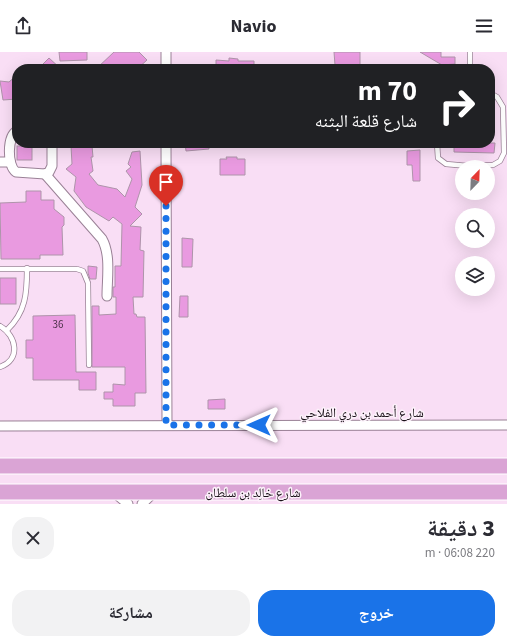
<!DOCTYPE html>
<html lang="ar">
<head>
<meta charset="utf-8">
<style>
  body { margin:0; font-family:"Source Sans 3","Noto Naskh Arabic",sans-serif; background:#f2f2f3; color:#2b2b33; direction:rtl; height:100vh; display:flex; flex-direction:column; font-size:15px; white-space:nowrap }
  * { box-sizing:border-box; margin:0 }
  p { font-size:13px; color:#7c7c81 }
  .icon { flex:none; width:22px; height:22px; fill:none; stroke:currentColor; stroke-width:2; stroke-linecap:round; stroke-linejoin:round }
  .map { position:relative; height:452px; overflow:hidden; direction:ltr }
  .drawer { display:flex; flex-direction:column; background:#fff; flex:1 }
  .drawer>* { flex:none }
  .hud { position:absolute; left:12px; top:12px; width:483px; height:84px; border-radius:16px; box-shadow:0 4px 16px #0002; direction:rtl; background:#202124; color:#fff; overflow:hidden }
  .needle { width:26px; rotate:23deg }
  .tools { position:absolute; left:455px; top:108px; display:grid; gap:8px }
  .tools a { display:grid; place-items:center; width:40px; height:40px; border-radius:50%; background:#fff; box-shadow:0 4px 16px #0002; font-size:20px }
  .pin { position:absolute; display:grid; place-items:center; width:34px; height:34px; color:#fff; margin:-41px -17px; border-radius:50% 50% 50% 0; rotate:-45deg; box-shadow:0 0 4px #0007 }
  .pin .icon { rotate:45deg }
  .me { position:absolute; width:44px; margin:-22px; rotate:270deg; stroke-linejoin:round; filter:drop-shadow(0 0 3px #0008) }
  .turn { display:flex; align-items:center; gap:14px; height:84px; padding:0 12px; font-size:18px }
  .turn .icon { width:52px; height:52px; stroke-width:2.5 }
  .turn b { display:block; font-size:28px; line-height:34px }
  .round { display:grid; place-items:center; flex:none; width:42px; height:42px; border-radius:16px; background:#f2f2f3 }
  .summary { display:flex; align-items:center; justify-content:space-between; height:68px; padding:0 12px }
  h1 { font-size:24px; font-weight:700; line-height:30px }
  .action { display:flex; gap:8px; margin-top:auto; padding:8px 12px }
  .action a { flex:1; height:46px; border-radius:16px; background:#1a73e8; color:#fff; font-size:16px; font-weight:700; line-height:46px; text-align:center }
  .action a+a { background:#f2f2f3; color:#2b2b33 }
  header { display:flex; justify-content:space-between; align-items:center; height:52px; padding:0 12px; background:#fff; font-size:18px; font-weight:700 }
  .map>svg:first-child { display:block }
  .building { fill:#e99ae0; stroke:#ae94aa }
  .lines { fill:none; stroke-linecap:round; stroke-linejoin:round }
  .service-casing { stroke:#9a8196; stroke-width:6 }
  .minor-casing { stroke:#9a8196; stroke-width:11 }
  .primary-casing { stroke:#fff; stroke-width:17 }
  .service { stroke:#fff; stroke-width:4.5 }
  .minor { stroke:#fff; stroke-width:9 }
  .primary { stroke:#daa4d5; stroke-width:15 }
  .route { stroke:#1a73e8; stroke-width:7; stroke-dasharray:0 12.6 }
  .labels { text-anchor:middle; stroke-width:3; stroke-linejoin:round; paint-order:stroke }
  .number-label { font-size:11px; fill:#4c3249 }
  .street-label { font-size:13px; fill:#180f17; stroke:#fcf1fa }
</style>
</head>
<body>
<header><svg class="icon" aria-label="menu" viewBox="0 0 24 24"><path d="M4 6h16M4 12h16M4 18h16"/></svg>Navio<svg class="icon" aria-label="share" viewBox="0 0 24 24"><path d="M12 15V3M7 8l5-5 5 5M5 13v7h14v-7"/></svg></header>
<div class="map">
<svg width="507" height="452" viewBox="0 0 507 452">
  <rect width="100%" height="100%" fill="#f9def5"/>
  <g class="building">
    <polygon points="59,0 87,0 87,8 60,9"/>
    <polygon points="114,0 139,0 147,8 137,17 96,17"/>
    <polygon points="334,0 360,0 360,13 352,17 343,17 335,13"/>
    <polygon points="420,0 441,0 441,5 455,5 455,12 442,13"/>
    <polygon points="49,6 61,17 38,17"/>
    <polygon points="229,6 238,7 238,9 254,9 254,17 216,17 216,8 229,9"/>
    <polygon points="17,23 17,47 3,48 0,29 9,30"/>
    <polygon points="78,91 83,91 85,95 92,94 93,105 91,105 93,119 89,122 98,133 117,137 125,145 132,127 126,119 131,115 128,112 132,100 140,99 142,133 135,155 142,162 130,174 141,175 140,198 144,199 143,245 133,245 134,262 136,262 137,265 145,265 146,341 135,341 135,354 113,354 113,347 104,347 104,340 113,340 113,332 125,333 125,315 92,315 92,254 99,254 99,263 116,262 116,245 113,245 113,235 115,235 115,214 121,214 122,172 113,165 109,169 86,155 74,139 76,125 66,117 72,112 71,94 78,95"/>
    <polygon points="185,91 208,91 209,97 186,99"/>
    <polygon points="454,91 495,91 494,101 454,100"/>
    <rect x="17" y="94" width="15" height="14"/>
    <polygon points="420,98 420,129 413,129 412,113 407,113 407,99"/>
    <polygon points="226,105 237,105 237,107 245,107 245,123 220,123 220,107 227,107"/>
    <polygon points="26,139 41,139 41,148 54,148 54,157 64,165 64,173 62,175 63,203 40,203 40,207 1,207 0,151 26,150"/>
    <polygon points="182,186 193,187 192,215 182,215"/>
    <polygon points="88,214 97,215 96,227 90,227 88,221"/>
    <rect x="0" y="226" width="16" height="26"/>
    <polygon points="180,244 188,244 188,265 179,265"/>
    <polygon points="75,263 76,320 96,320 96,338 79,338 79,328 33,328 33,306 26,306 26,288 33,288 33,264"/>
    <polygon points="225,347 225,357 208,357 208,348"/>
  </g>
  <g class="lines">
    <defs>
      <g id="service">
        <polyline points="470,0 470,17"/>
        <polyline points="437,91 438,106 446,112 468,114 493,113 500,109 504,101 503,55 497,45 490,41"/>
        <polyline points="0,217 77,217 83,219 88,231 89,313"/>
        <path d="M0 274C17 284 21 308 0 315"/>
        <path d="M7 278C26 260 27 241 27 216"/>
      </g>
      <g id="minor">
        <polyline points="166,0 166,17"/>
        <path d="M17 79C7 84 7 114 16 120L45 122 49 120 52 114V91"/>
        <polyline points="166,91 167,373"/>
        <polyline points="0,110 10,110"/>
        <path d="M45 122 102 187C111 203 107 226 107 244"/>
        <polyline points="0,374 507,373"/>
        <polyline points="115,441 128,452"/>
        <polyline points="142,452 154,440"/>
      </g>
      <g id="primary">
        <polyline points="0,414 507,414"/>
        <polyline points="0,440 507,440"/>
      </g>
    </defs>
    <use href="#service" class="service-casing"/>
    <use href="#minor" class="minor-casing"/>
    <use href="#primary" class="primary-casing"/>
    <use href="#service" class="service"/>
    <use href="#minor" class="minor"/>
    <use href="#primary" class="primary"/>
  </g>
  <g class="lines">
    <polyline class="route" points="166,154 166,373 259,373"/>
  </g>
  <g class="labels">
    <g class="number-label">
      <text x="58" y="276">36</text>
    </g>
    <g class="street-label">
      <text x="362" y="365">شارع أحمد بن دري الفلاحي</text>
      <text x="253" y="445">شارع خالِد بن سلطان</text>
    </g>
  </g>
</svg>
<div class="tools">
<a><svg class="needle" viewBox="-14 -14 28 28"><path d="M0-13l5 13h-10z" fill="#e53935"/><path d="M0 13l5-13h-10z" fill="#7c7c81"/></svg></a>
<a><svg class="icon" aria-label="search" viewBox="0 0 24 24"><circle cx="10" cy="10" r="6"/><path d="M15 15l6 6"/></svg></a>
<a><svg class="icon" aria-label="layers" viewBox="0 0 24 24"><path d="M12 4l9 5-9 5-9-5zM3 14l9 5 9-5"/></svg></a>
</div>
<div class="pin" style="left:166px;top:154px;background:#d93025"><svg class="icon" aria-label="arrive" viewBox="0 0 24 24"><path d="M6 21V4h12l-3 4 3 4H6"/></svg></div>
<svg class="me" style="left:259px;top:373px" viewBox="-20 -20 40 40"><path d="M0-17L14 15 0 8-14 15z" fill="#1a73e8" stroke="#fff" stroke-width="4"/></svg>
<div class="hud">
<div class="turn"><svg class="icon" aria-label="right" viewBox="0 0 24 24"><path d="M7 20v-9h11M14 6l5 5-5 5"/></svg><div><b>70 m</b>شارع قلعة البثنه</div></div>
</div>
</div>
<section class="drawer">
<div class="summary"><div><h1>3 دقيقة</h1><p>220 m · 06:08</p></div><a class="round"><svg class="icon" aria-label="close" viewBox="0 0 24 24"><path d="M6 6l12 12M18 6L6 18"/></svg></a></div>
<div class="action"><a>خروج</a><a>مشاركة</a></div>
</section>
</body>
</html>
